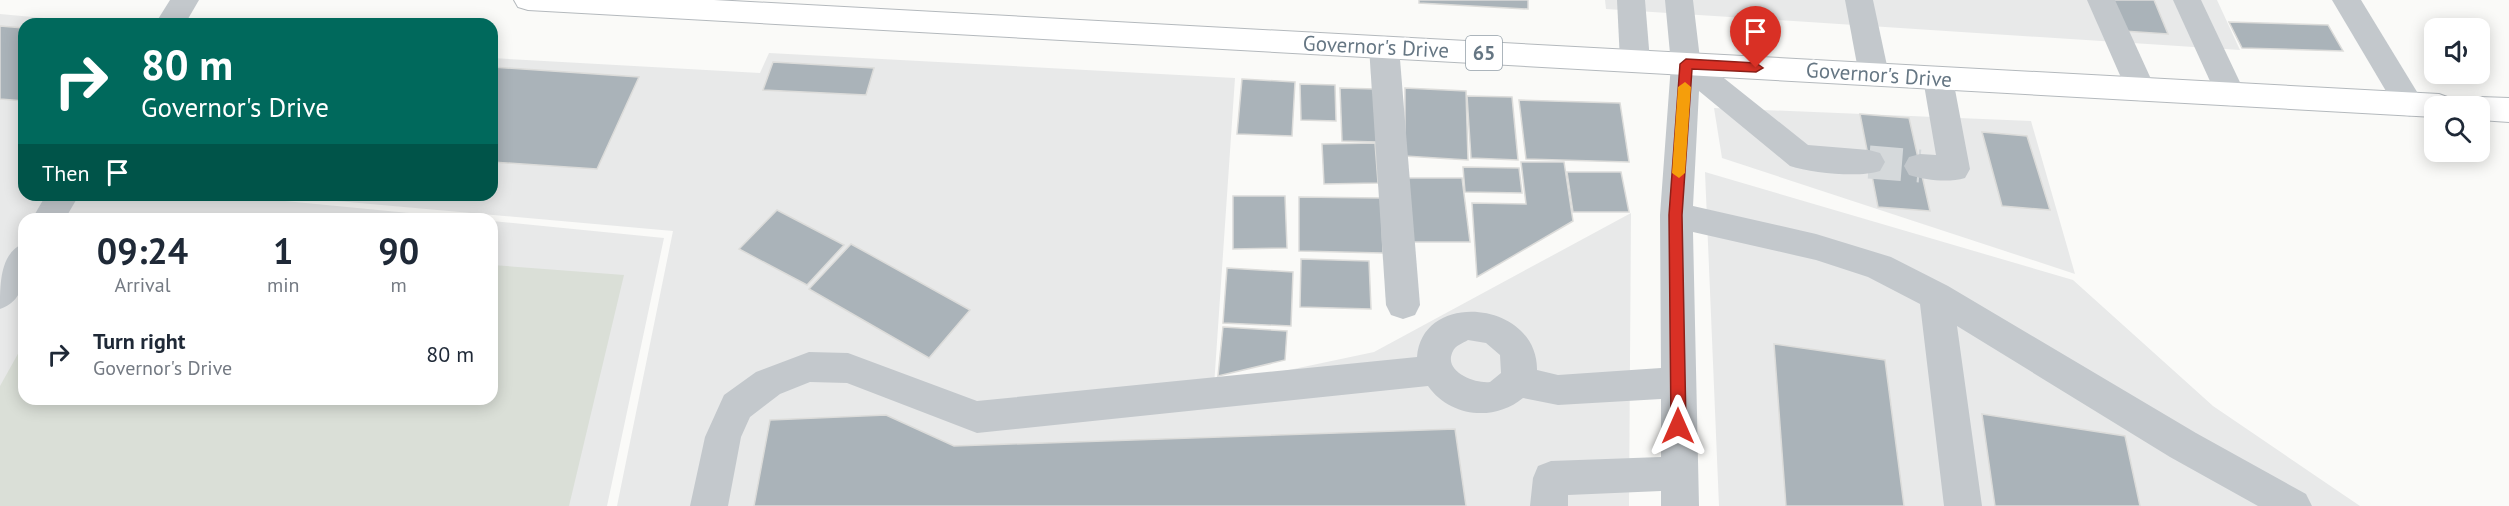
<!DOCTYPE html>
<html lang="en">
<head>
<meta charset="utf-8">
<style>
  body { margin:0; font-family:"PT Sans",sans-serif; background:#f2f2f3; color:#1f2937; height:100vh; display:flex; flex-direction:column; font-size:22px; white-space:nowrap }
  * { box-sizing:border-box; margin:0 }
  p { font-size:20px; color:#747a83 }
  .icon { flex:none; width:33px; height:33px; fill:none; stroke:currentColor; stroke-width:2; stroke-linecap:round; stroke-linejoin:round }
  .map { position:relative; flex:1; overflow:hidden }
  .panel { position:absolute; left:18px; top:213px; width:480px; height:192px; display:flex; flex-direction:column; background:#fff; border-radius:18px; box-shadow:0 3px 15px #0003 }
  .panel>* { flex:none }
  .hud { position:absolute; left:18px; top:18px; width:480px; height:183px; border-radius:18px; box-shadow:0 3px 15px #0003; background:#00695c; color:#fff; overflow:hidden }
  .controls { position:absolute; left:2424px; top:18px; display:grid; gap:12px }
  .controls a { display:grid; place-items:center; width:66px; height:66px; border-radius:12px; background:#fff; box-shadow:0 3px 15px #0003; font-size:30px }
  .pin { position:absolute; display:grid; place-items:center; width:51px; height:51px; color:#fff; margin:-62px -26px; border-radius:50% 50% 50% 0; rotate:-45deg; box-shadow:0 0 6px #0007 }
  .pin .icon { rotate:45deg }
  .me { position:absolute; width:66px; margin:-33px; rotate:0deg; stroke-linejoin:round; filter:drop-shadow(0 0 4px #0008) }
  .turn { display:flex; align-items:center; gap:21px; height:126px; padding:0 24px; font-size:27px }
  .turn .icon { width:78px; height:78px; stroke-width:2.5 }
  .turn b { display:block; font-size:42px; line-height:51px }
  .then { display:flex; align-items:center; height:57px; padding:0 24px; background:#0003; gap:12px; font-size:22px }
  .eta { display:flex; justify-content:space-evenly; align-items:center; height:102px; text-align:center }
  .eta b { font-size:36px; font-weight:700; line-height:42px }
  ul { padding:0; list-style:none }
  li { display:flex; align-items:center; gap:18px; height:78px; padding:0 24px }
  li div { flex:1 }
  li b { display:block; font-size:22px }
  li em { font-style:normal }
  .map>svg:first-child { display:block }
  .built { fill:#e8e9e9 }
  .green { fill:#dadfd7 }
  .building { fill:#aab3b9; stroke:#dcdcda; stroke-width:1.5 }
  .lines { fill:none; stroke-linecap:round; stroke-linejoin:round }
  .minor-tunnel { stroke:#d5d9db; stroke-width:33; stroke-dasharray:33 16; stroke-linecap:butt }
  .highway-casing { stroke:#b4b9bd; stroke-width:2 }
  .minor { fill:#c3c8cc; fill-rule:evenodd }
  .highway { fill:#fff; fill-rule:evenodd }
  .route { fill:#d93025; stroke:#8d1f18; stroke-width:1.5 }
  .slow { fill:#f59e0b }
  .labels { text-anchor:middle; stroke-width:6; stroke-linejoin:round; paint-order:stroke }
  .shield { fill:#fff; stroke:#939fa8; stroke-width:1.5 }
  .shield-label { font-size:20px; font-weight:bold; fill:#657683 }
  .street-label { font-size:21px; fill:#657683; stroke:#fff }
</style>
</head>
<body>
<div class="map">
<svg width="2509" height="506" viewBox="0 0 2509 506">
  <rect width="100%" height="100%" fill="#fafaf8"/>
  <g class="built">
    <polygon points="1605,0 2217,0 2240,50 1606,9"/>
    <polygon points="0,14 109,24 24,24 24,195 222,195 471,219 24,219 24,399 492,399 492,221 664,238 607,506 0,506"/>
    <polygon points="769,53 1235,78 1214,386 1374,352 1631,213 1629,506 617,506 673,231 270,195 492,195 492,58 760,73"/>
    <polygon points="1714,108 2031,121 2075,274 1722,158"/>
    <polygon points="1705,172 2073,280 2213,406 2360,506 1719,506"/>
  </g>
  <polygon class="green" points="492,265 624,275 569,506 0,506 0,386 24,343 24,399 492,399"/>
  <g class="building">
    <polygon points="1419,0 1528,0 1528,9 1419,3"/>
    <polygon points="2110,0 2154,0 2168,34 2123,31"/>
    <polygon points="2229,22 2328,25 2343,51 2242,48"/>
    <polygon points="0,26 24,28 24,101 0,99"/>
    <polygon points="773,62 874,68 866,95 763,90"/>
    <polygon points="492,67 639,77 597,169 492,162"/>
    <polygon points="1242,79 1295,82 1292,136 1237,134"/>
    <polygon points="1300,84 1335,85 1336,121 1301,120"/>
    <polygon points="1340,88 1375,89 1377,142 1342,141"/>
    <polygon points="1405,88 1466,91 1468,160 1405,156"/>
    <polygon points="1467,96 1512,97 1518,160 1471,158"/>
    <polygon points="1519,100 1620,103 1629,162 1526,159"/>
    <polygon points="1860,114 1909,118 1930,211 1878,207"/>
    <polygon points="1982,132 2027,136 2050,210 2002,206"/>
    <polygon points="1375,143 1378,183 1324,184 1322,144"/>
    <polygon points="1521,162 1564,162 1573,221 1477,277 1472,203 1526,204"/>
    <polygon points="1463,167 1519,168 1522,193 1465,192"/>
    <polygon points="1567,172 1621,172 1629,212 1573,212"/>
    <polygon points="1401,178 1462,178 1470,242 1407,242"/>
    <polygon points="1233,196 1285,196 1287,248 1233,249"/>
    <polygon points="1299,197 1381,198 1383,253 1299,251"/>
    <polygon points="777,210 844,245 807,285 739,249"/>
    <polygon points="851,244 970,310 929,358 809,289"/>
    <polygon points="1301,259 1369,261 1371,309 1300,307"/>
    <polygon points="1227,268 1293,272 1291,326 1223,323"/>
    <polygon points="1223,327 1287,331 1285,360 1218,376"/>
    <polygon points="1774,344 1885,360 1904,506 1786,506"/>
    <polygon points="1982,414 2125,436 2140,506 1995,506"/>
    <polygon points="886,415 954,446 1455,429 1466,506 754,506 770,420"/>
  </g>
  <g class="lines">
    <polyline class="minor-tunnel" points="1869,162 1920,166"/>
    <defs>
      <g id="highway">
        <polygon points="514,0 714,0 2439,94 2450,98 2454,106 2434,106 2434,117 528,10 518,7"/>
        <polygon points="2480,97 2509,98 2509,122 2480,120 2480,106 2466,106 2469,101"/>
      </g>
    </defs>
    <use href="#highway" class="highway-casing"/>
    <g class="minor">
      <polygon points="170,0 199,0 185,24 155,24"/>
      <polygon points="1617,0 1645,0 1650,61 1646,69 1635,72 1624,69 1620,61"/>
      <path d="M1665 0H1693L1700 59 1808 145 1869 150 1880 153 1885 162 1880 171C1859 178 1812 173 1790 166L1699 91 1693 206 1816 234 1891 257 1948 286 2196 433 2306 494 2312 506H2258L2170 457 1957 326 1982 506H1944L1920 304 1868 277 1816 260 1693 232 1699 506H1661V491L1568 495V506H1530L1533 478 1538 466 1551 461 1661 457V399L1558 405 1523 398C1494 422 1450 417 1428 386L977 433 847 383 810 382 780 394 750 417 741 437 728 506H690L705 437 724 395 756 372 809 352 848 353 977 401 1417 357C1422 289 1538 301 1537 370L1558 375 1661 368 1660 215 1671 64ZM1468 340 1486 343 1500 355 1501 373 1490 382C1476 384 1442 372 1453 351 1455 346 1463 343 1468 340Z"/>
      <polygon points="1845,0 1873,0 1889,75 1885,83 1874,86 1863,83 1859,75"/>
      <polygon points="2087,0 2115,0 2156,90 2152,98 2141,101 2130,98"/>
      <polygon points="2173,0 2201,0 2246,95 2242,103 2231,106 2220,103"/>
      <polygon points="2332,0 2361,0 2425,105 2421,113 2410,117 2399,113"/>
      <polygon points="1384,36 1394,39 1399,47 1420,305 1415,315 1403,319 1391,315 1386,305 1369,47 1374,39"/>
      <path d="M1938 68 1949 71 1953 79 1970 169 1965 178C1948 183 1926 180 1909 175L1904 166 1909 157 1920 154 1936 155 1923 79 1927 71Z"/>
      <polygon points="46,195 79,195 65,219 32,219"/>
      <path d="M24 243C24 269 29 299 0 309 0 283 0 253 24 243Z"/>
    </g>
    <use href="#highway" class="highway"/>
  </g>
  <polygon class="route" points="1686,59 1756,63 1763,68 1756,72 1692,69 1682,215 1686,426 1678,433 1671,426 1669,215 1680,64"/>
  <polygon class="slow" points="1685,82 1691,87 1685,173 1679,178 1672,173 1678,87"/>
  <g class="labels">
    <rect class="shield" x="1466" y="36" width="36" height="34" rx="4.5"/>
    <g class="shield-label">
      <text x="1484" y="60">65</text>
    </g>
    <g class="street-label">
      <text transform="translate(1376 47) rotate(3)" y="7">Governor's Drive</text>
      <text transform="translate(1879 75) rotate(4)" y="7">Governor's Drive</text>
    </g>
  </g>
</svg>
<div class="controls">
<a><svg class="icon" aria-label="sound" viewBox="0 0 24 24"><path d="M4 9h4l5-4v14l-5-4H4zM17 9q2 3 0 6"/></svg></a>
<a><svg class="icon" aria-label="search" viewBox="0 0 24 24"><circle cx="10" cy="10" r="6"/><path d="M15 15l6 6"/></svg></a>
</div>
<div class="pin" style="left:1756px;top:68px;background:#d93025"><svg class="icon" aria-label="arrive" viewBox="0 0 24 24"><path d="M6 21V4h12l-3 4 3 4H6"/></svg></div>
<svg class="me" style="left:1678px;top:426px" viewBox="-20 -20 40 40"><path d="M0-17L14 15 0 8-14 15z" fill="#d93025" stroke="#fff" stroke-width="4"/></svg>
<div class="hud">
<div class="turn"><svg class="icon" aria-label="right" viewBox="0 0 24 24"><path d="M7 20v-9h11M14 6l5 5-5 5"/></svg><div><b>80 m</b>Governor's Drive</div></div>
<div class="then">Then<svg class="icon" aria-label="arrive" viewBox="0 0 24 24"><path d="M6 21V4h12l-3 4 3 4H6"/></svg></div>
</div>
<section class="panel">
<div class="eta">
<div><b>09:24</b><p>Arrival</p></div>
<div><b>1</b><p>min</p></div>
<div><b>90</b><p>m</p></div>
</div>
<ul>
<li><svg class="icon" aria-label="right" viewBox="0 0 24 24"><path d="M7 20v-9h11M14 6l5 5-5 5"/></svg><div><b>Turn right</b><p>Governor's Drive</p></div><em>80 m</em></li>
</ul>
</section>
</div>
</body>
</html>
